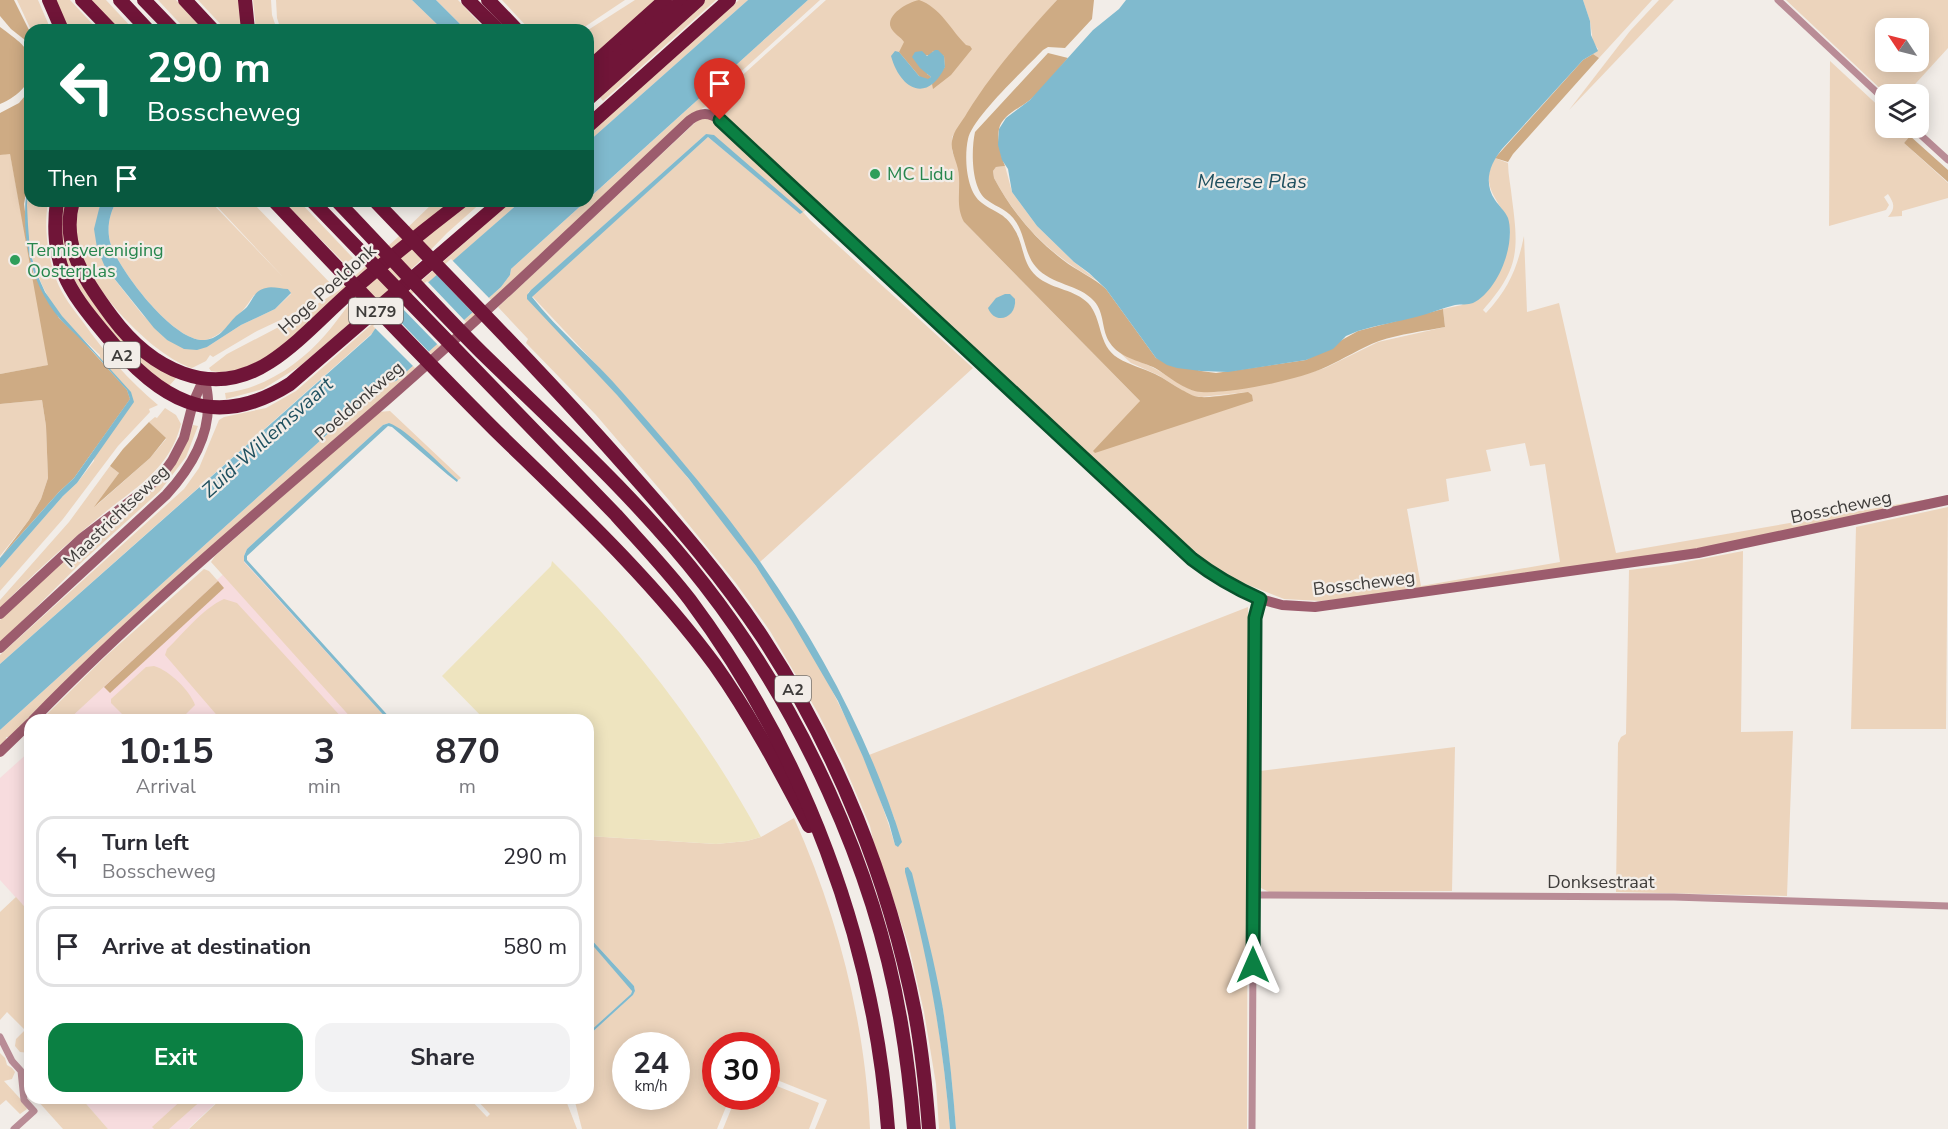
<!DOCTYPE html>
<html lang="en">
<head>
<meta charset="utf-8">
<style>
  body { margin:0; font-family:"Nunito Sans",sans-serif; background:#f2f2f3; color:#2b2b33; height:100vh; display:flex; flex-direction:column; font-size:22px; white-space:nowrap }
  * { box-sizing:border-box; margin:0 }
  p { font-size:20px; color:#7c7c81 }
  .icon { flex:none; width:33px; height:33px; fill:none; stroke:currentColor; stroke-width:2; stroke-linecap:round; stroke-linejoin:round }
  .map { position:relative; flex:1; overflow:hidden }
  .sheet { position:absolute; left:24px; top:714px; width:570px; height:390px; display:flex; flex-direction:column; background:#fff; border-radius:18px; box-shadow:0 3px 15px #0003 }
  .sheet>* { flex:none }
  .top-card { position:absolute; left:24px; top:24px; width:570px; height:183px; border-radius:18px; box-shadow:0 3px 15px #0003; background:#0b6e4f; color:#fff; overflow:hidden }
  .needle { width:39px; rotate:305deg }
  .controls { position:absolute; left:1875px; top:18px; display:grid; gap:12px }
  .controls a { display:grid; place-items:center; width:54px; height:54px; border-radius:12px; background:#fff; box-shadow:0 3px 15px #0003; font-size:30px }
  .speed { position:absolute; left:612px; top:1032px; display:flex; gap:12px; font-size:30px; font-weight:700; text-align:center }
  .speed>* { display:grid; place-content:center; width:78px; height:78px; border-radius:50%; background:#fff; box-shadow:0 3px 15px #0003; line-height:1 }
  .speed small { font-size:15px; font-weight:400 }
  .speed .limit { border:9px solid #d22; background:#fff; color:#111 }
  .pin { position:absolute; display:grid; place-items:center; width:51px; height:51px; color:#fff; margin:-62px -26px; border-radius:50% 50% 50% 0; rotate:-45deg; box-shadow:0 0 6px #0007 }
  .pin .icon { rotate:45deg }
  .me { position:absolute; width:66px; margin:-33px; rotate:0deg; stroke-linejoin:round; filter:drop-shadow(0 0 4px #0008) }
  .turn { display:flex; align-items:center; gap:21px; height:126px; padding:0 24px; font-size:27px }
  .turn .icon { width:78px; height:78px; stroke-width:2.5 }
  .turn b { display:block; font-size:42px; line-height:51px }
  .then { display:flex; align-items:center; height:57px; padding:0 24px; background:#0003; gap:12px; font-size:22px }
  .eta { display:flex; justify-content:space-evenly; align-items:center; height:102px; text-align:center }
  .eta b { font-size:36px; font-weight:700; line-height:42px }
  .primary-button { display:flex; gap:12px; margin-top:auto; padding:12px 24px }
  .primary-button a { flex:1; height:69px; border-radius:18px; background:#0b8043; color:#fff; font-size:24px; font-weight:700; line-height:69px; text-align:center }
  .primary-button a+a { background:#f2f2f3; color:#2b2b33 }
  ul { padding:0; list-style:none }
  li { display:flex; align-items:center; gap:18px; height:81px; margin:0 12px 9px; padding:0 12px; border:3px solid #e1e1e2; border-radius:18px }
  li div { flex:1 }
  li b { display:block; font-size:22px }
  li em { font-style:normal }
  .map>svg:first-child { display:block }
  .industrial { fill:#f7dcde }
  .green { fill:#ecd4bc; fill-rule:evenodd }
  .forest { fill:#ceab84 }
  .sand { fill:#eee4bf }
  .water { fill:#80bace }
  .pier { fill:#f2ede8 }
  .lines { fill:none; stroke-linecap:round; stroke-linejoin:round }
  .street { stroke:#b98c96; stroke-width:7 }
  .secondary { stroke:#9c5c6d; stroke-width:10 }
  .highway { stroke:#701538; stroke-width:14 }
  .route-casing { stroke:#07532c; stroke-width:15 }
  .route { stroke:#0b8043; stroke-width:10 }
  .leisure-dot { fill:#2e9e5b; stroke:#f2ede8; stroke-width:2 }
  .labels { text-anchor:middle; stroke-width:4.5; stroke-linejoin:round; paint-order:stroke }
  .shield { fill:#f2ede8; stroke:#74716e; stroke-width:1.5 }
  .shield-label { font-size:16px; font-weight:bold; fill:#3e3c3a }
  .leisure-label { font-size:18px; fill:#27864d; stroke:#f2ede8; text-anchor:start }
  .street-label { font-size:18px; fill:#3e3c3a; stroke:#f2ede8 }
  .water-label { font-size:20px; font-style:italic; fill:#1f505f; stroke:#f2ede8 }
</style>
</head>
<body>
<div class="map">
<svg width="1948" height="1129" viewBox="0 0 1948 1129">
  <rect width="100%" height="100%" fill="#f2ede8"/>
  <g class="industrial">
    <polygon points="241,558 389,720 64,720"/>
    <polygon points="30,751 30,913 0,880 0,778"/>
    <polygon points="81,1098 221,1098 188,1129 108,1129"/>
  </g>
  <g class="green">
    <polygon points="17,0 38,0 51,30 31,30"/>
    <polygon points="55,0 70,0 98,30 67,30"/>
    <polygon points="90,0 106,0 134,30 119,30"/>
    <polygon points="158,0 176,0 204,30 186,30"/>
    <polygon points="198,0 242,0 245,30 226,30"/>
    <polygon points="253,0 271,0 272,15 277,30 256,30"/>
    <polygon points="276,0 412,0 443,30 281,30 277,18"/>
    <polygon points="436,0 458,0 486,30 466,30"/>
    <polygon points="502,0 625,0 580,30 530,30"/>
    <polygon points="635,0 657,0 588,61 588,30"/>
    <polygon points="704,0 716,0 603,101 598,95"/>
    <polygon points="739,0 748,0 588,142 588,134"/>
    <polygon points="808,0 820,0 724,87 708,105 693,114 494,299 11,737 6,737 7,741 0,747 0,730 384,383 396,381 501,287 510,275 511,269"/>
    <path d="M826 0H1057L1020 42 991 80 952 137V151L959 168 964 222 1140 401 1138 406 1248 392 1201 397 1191 396 1158 375 1131 363 1118 351 1154 368 1189 389 1200 392H1217L1259 385 1299 376 1325 368 1378 342 1445 327 1443 309 1462 305C1470 294 1507 250 1509 241 1517 208 1473 195 1495 158L1508 163C1508 175 1511 187 1512 199 1519 251 1519 269 1483 310L1486 313C1509 288 1517 269 1524 236L1527 312 1559 303 1616 553 1940 497 1703 549 1407 591 1321 601 1284 599 1228 577 1202 558 1154 517 714 110 713 107 726 90ZM1525 443 1530 466 1545 464 1560 562 1421 586 1407 509 1449 501 1446 479 1491 471 1486 450Z"/>
    <polygon points="1583,0 1652,0 1599,58 1593,54 1598,49 1593,42 1590,21"/>
    <polygon points="1659,0 1674,0 1569,110 1630,31"/>
    <path d="M1786 0H1948V48L1906 94H1886ZM1918 28V62H1886V28Z"/>
    <path d="M1830 61 1885 112 1886 128H1902L1910 136 1904 143 1948 183V198L1902 211V216L1888 217C1896 208 1894 203 1888 194L1884 197 1889 205 1886 210 1829 226Z"/>
    <path d="M699 119H713L810 207 803 212 810 220 973 368 760 562 693 475 621 391 532 296 708 137 801 214 706 134 528 293C605 382 686 469 755 565 814 646 867 749 895 845V820L869 755 1248 607 1247 1129H956L952 1083 943 1009 923 941C936 1004 945 1066 950 1129H939L936 1084 924 1012 909 947 888 883 875 848 870 826 844 765 818 713 770 631 735 582 668 499 596 415 526 343 528 339 498 307Z"/>
    <polygon points="10,153 49,365 0,374 0,155"/>
    <path d="M1005 166 1012 192 1037 226 1074 262 1098 281C1053 258 1018 223 994 178L993 171 996 167Z"/>
    <path d="M30 185V201H48C44 227 47 254 56 279 62 295 73 309 83 322 105 353 128 380 158 405L149 409 150 412 118 446 63 519 0 591V568L63 496 77 483 94 461 100 355C87 342 72 330 61 316 33 280 20 230 30 185Z"/>
    <path d="M63 201H69C66 238 63 253 83 287L177 377 169 386C133 363 77 298 65 257 60 238 62 220 63 201Z"/>
    <path d="M80 201H101L99 205 105 267 142 314 167 340 207 347 241 325 275 309 291 294 288 289 254 295C245 309 222 338 205 340 174 343 120 271 111 245 106 231 109 213 117 201H210L284 278 212 201H251L334 287 291 315 257 331 213 357 210 355 206 361 192 368C152 355 97 294 80 255 73 241 73 216 80 201Z"/>
    <polygon points="283,201 299,201 353,258 345,264"/>
    <path d="M435 201H455L272 354C253 365 233 375 211 371L209 368 227 354 292 320 338 291 397 238Z"/>
    <path d="M470 201H483L447 233 418 263 383 295 300 366 263 389 226 399 225 393C265 388 300 364 326 334 340 318 350 300 367 285 399 255 436 229 470 201Z"/>
    <polygon points="512,201 521,201 0,664 0,655 184,489 199,468 219,420 224,417 266,408 296,391"/>
    <polygon points="42,400 46,426 48,478 41,499 29,520 0,556 0,404"/>
    <path d="M165 408 176 415 181 424C169 472 132 489 98 518 64 546 31 576 0 608V600L69 522 110 466 119 473 97 505 150 458 166 439 149 422 155 417 157 418Z"/>
    <polygon points="390,411 461,478 458,480 389,423 383,425 247,549 244,556 244,562 388,720 353,720 211,562 215,556 378,412"/>
    <path d="M193 425 198 426 186 457 160 491 84 560 0 643V620C29 592 58 564 89 538 134 500 174 486 193 425Z"/>
    <polygon points="1948,507 1946,729 1851,729 1856,527"/>
    <polygon points="1743,551 1741,732 1793,731 1787,896 1616,892 1618,743 1621,737 1626,734 1629,570 1670,565"/>
    <polygon points="204,569 209,571 218,581 68,720 41,720 106,656"/>
    <path d="M224 599 237 603 344 720H221L165 655 167 649C184 633 202 609 224 599Z"/>
    <path d="M154 666C169 670 190 691 195 705L180 720H128L111 703V699L146 667Z"/>
    <polygon points="1455,747 1452,891 1269,892 1259,887 1257,883 1260,771"/>
    <path d="M794 818C838 917 865 1021 870 1129H815L827 1100 767 1076 766 1046H716V1096L730 1097 717 1129H582L574 1098H588V1036L633 995 635 991 634 986 588 936V836L716 844 747 841 761 837ZM626 1046H676V1096H626Z"/>
    <polygon points="16,897 30,913 30,1053 20,1052 15,1046 16,1039 25,1030 7,1012 0,1020 0,912"/>
    <polygon points="588,940 632,990 631,994 588,1033"/>
    <polygon points="0,1053 5,1058 7,1065 12,1068 15,1072 12,1079 4,1081 26,1105 27,1109 20,1114 6,1100 0,1105"/>
    <polygon points="767,1082 819,1103 809,1129 723,1129 736,1097 766,1096"/>
    <polygon points="39,1098 81,1098 108,1129 63,1129 37,1100"/>
    <polygon points="184,1098 204,1098 169,1129 154,1129 152,1127"/>
    <polygon points="222,1098 469,1098 487,1117 490,1114 475,1098 565,1098 577,1129 189,1129"/>
  </g>
  <g class="forest">
    <polygon points="0,0 14,0 29,30 30,44 11,29 0,16"/>
    <path d="M919 0C940 7 951 30 966 45L970 46 972 49 951 75 933 89 932 84 945 67 944 56 933 51 931 55H925L927 74 931 77 928 80 920 77 899 52 904 42C901 37 894 34 891 28 885 15 908 2 919 0Z"/>
    <path d="M1057 0H1094L1092 19 1065 48 1048 47 1043 50C1026 68 972 118 968 139 964 157 966 192 982 203 997 214 1006 213 1016 232 1025 249 1022 266 1040 279 1054 289 1075 290 1088 303 1103 319 1097 345 1118 358 1129 365 1143 368 1155 374 1164 378 1173 385 1182 390 1188 393 1192 396 1199 397 1215 398 1233 394 1248 392L1252 395 1253 401 1095 453 1093 451 1140 401 964 222C956 207 960 194 959 177 959 164 950 153 952 141 953 131 962 122 967 113 992 72 1025 35 1057 0Z"/>
    <path d="M0 27C9 34 27 45 30 57 37 80 19 96 0 104Z"/>
    <path d="M1048 53 1068 58C1056 72 1044 88 1030 100 1020 108 1002 115 999 129 997 138 1001 157 1005 166L996 167 993 171 994 178C1011 210 1034 238 1063 260 1077 271 1093 277 1106 289L1156 358 1201 371 1216 373 1306 360 1358 331 1443 309 1445 327C1424 331 1400 334 1379 341 1360 348 1344 359 1326 367 1298 380 1231 394 1201 392 1184 391 1168 375 1153 367 1139 361 1119 357 1110 343 1101 330 1105 313 1094 301 1079 284 1051 285 1036 267 1025 255 1025 235 1016 222 1009 210 998 208 987 200 971 189 971 150 975 132Z"/>
    <polygon points="1593,54 1599,58 1513,154 1508,162 1495,158 1583,60"/>
    <polygon points="30,90 30,170 24,204 33,272 59,318 82,340 127,390 130,399 74,478 59,492 0,558 29,520 41,499 48,478 46,426 42,400 0,404 0,374 48,365 10,154 0,155 0,113 19,103"/>
    <polygon points="1910,136 1948,170 1948,182 1904,143"/>
    <polygon points="149,422 166,438 150,458 94,507 119,473 110,466 123,449"/>
    <polygon points="218,581 224,588 110,693 104,687"/>
  </g>
  <path class="sand" d="M552 561C636 643 705 734 761 837L747 841 716 844 588 836V720H485L442 676 551 566Z"/>
  <g class="water">
    <polygon points="412,0 436,0 466,30 443,30"/>
    <polygon points="748,0 808,0 588,199 588,142"/>
    <path d="M1126 0H1583L1590 21 1591 35 1598 51 1583 60 1502 149C1490 164 1483 182 1495 200 1499 206 1505 211 1508 218 1516 244 1498 291 1473 303 1468 305 1461 304 1455 305 1442 308 1429 314 1416 317 1397 322 1377 325 1358 331L1346 336 1333 349 1306 360 1228 372 1201 371 1177 368 1167 365 1156 358 1106 289 1089 273 1074 262 1037 226 1012 192 1008 169 1002 160 998 145 999 129 1006 118 1030 100 1093 30 1119 9Z"/>
    <path d="M935 50H938L944 56 945 67C927 104 900 89 891 56L895 51 899 52 919 76 928 79 931 77 920 68 912 57 915 52 922 51 927 56Z"/>
    <path d="M706 134 714 135 803 212 800 214 708 137 532 297C558 331 595 360 623 393 671 448 719 503 761 563 821 648 871 742 902 842L898 847 895 845 889 823 863 757 838 701 792 622 756 566 689 479 617 395 527 299V295L531 290Z"/>
    <path d="M30 170 27 205 28 225 30 251 36 272 45 292 62 316 131 392 134 402 77 483 63 496 0 568V558L59 492 74 478 130 399 127 390C112 374 99 357 83 342 76 334 67 327 60 319 25 278 19 221 30 170Z"/>
    <path d="M101 201H117C109 213 106 231 111 245 120 271 174 343 205 340 221 338 226 326 236 316 240 313 244 310 247 307 253 299 255 290 266 288 272 286 281 289 288 289L291 293 275 309 241 325 207 347 197 350 184 349 167 340 154 328 105 267 97 248 94 229Z"/>
    <polygon points="521,201 586,201 511,269 510,275 501,287 396,381 384,383 0,730 0,664 371,335 375,329"/>
    <path d="M1005 294H1010L1015 299C1017 318 995 326 988 308L996 298Z"/>
    <path d="M389 423C407 429 442 467 458 480L457 482 448 475 392 427 388 426 247 556V560L392 720H388L244 561V556L247 549 383 425Z"/>
    <path d="M908 867 912 873C923 918 935 963 943 1009 949 1049 953 1089 956 1129H950C943 1041 928 957 905 872V868Z"/>
    <polygon points="588,936 634,986 635,991 633,995 588,1036 588,1033 631,994 632,991 588,940"/>
  </g>
  <g class="pier">
    <polygon points="451,259 491,300 475,315 435,273"/>
    <polygon points="427,281 466,322 439,346 399,305"/>
    <polygon points="391,312 431,354 415,368 373,326"/>
  </g>
  <g class="lines">
    <g class="street">
      <polyline points="1778,0 1886,101"/>
      <polyline points="1913,128 1948,160"/>
      <polyline points="1254,895 1674,897 1948,906"/>
      <polyline points="0,1037 12,1061 21,1071 24,1100 34,1111 14,1129"/>
      <polyline points="1252,1129 1255,618 1260,599"/>
    </g>
    <g class="secondary">
      <polyline points="0,614 82,538 145,490 164,472 172,461 184,438 193,403 204,378"/>
      <path d="M0 648 166 495C188 471 208 440 208 406 209 397 206 387 205 378"/>
      <path d="M33 720C144 606 267 504 387 400 490 310 590 214 690 120 701 112 709 112 720 120L1192 559 1215 577 1237 589 1260 599 1282 605 1315 607 1698 553 1948 500"/>
      <polyline points="0,752 30,723"/>
    </g>
    <g class="highway">
      <polyline points="49,0 62,30"/>
      <polyline points="82,0 111,30"/>
      <polyline points="120,0 148,30"/>
      <polyline points="144,0 173,30"/>
      <polyline points="185,0 213,30"/>
      <polyline points="245,0 248,30"/>
      <polyline points="468,0 498,30"/>
      <polyline points="488,0 517,30"/>
      <polyline points="588,69 665,0"/>
      <polyline points="588,83 683,0"/>
      <polyline points="588,99 698,0"/>
      <polyline points="588,126 729,0"/>
      <path d="M57 201C49 262 67 289 105 334 157 398 211 434 290 384L502 201"/>
      <path d="M73 201C60 246 86 282 112 317 150 368 210 401 270 362 299 343 323 316 349 293 386 261 423 231 462 201"/>
      <path d="M274 201C347 278 420 355 495 430 572 505 651 578 715 665 751 716 780 771 809 826"/>
      <path d="M312 201 616 515C641 543 667 570 690 600 804 753 874 939 888 1129"/>
      <path d="M337 201C385 251 432 303 481 352 558 427 638 499 704 584 800 707 875 868 901 1023 907 1058 911 1093 914 1129"/>
      <path d="M375 201C461 291 549 379 631 473 678 526 724 579 763 638 837 751 889 880 915 1013 922 1051 926 1090 929 1129"/>
    </g>
  </g>
  <g class="lines">
    <defs>
      <path id="route" d="M720 120 1192 559C1214 576 1235 588 1260 599L1255 618 1253 965"/>
    </defs>
    <use href="#route" class="route-casing"/>
    <use href="#route" class="route"/>
  </g>
  <g class="leisure-dot">
    <circle cx="875" cy="174" r="6"/>
    <circle cx="15" cy="260" r="6"/>
  </g>
  <g class="labels">
    <g class="shield">
      <rect x="349" y="298" width="54" height="26" rx="4.5"/>
      <rect x="104" y="342" width="36" height="26" rx="4.5"/>
      <rect x="775" y="676" width="36" height="26" rx="4.5"/>
    </g>
    <g class="shield-label">
      <text x="376" y="317">N279</text>
      <text x="122" y="361">A2</text>
      <text x="793" y="695">A2</text>
    </g>
    <g class="leisure-label">
      <text x="887" y="180">MC Lidu</text>
      <text x="27" y="256">Tennisvereniging<tspan x="27" dy="21">Oosterplas</tspan></text>
    </g>
    <g class="street-label">
      <text transform="translate(327 289) rotate(-42)" y="6">Hoge Poeldonk</text>
      <text transform="translate(359 401) rotate(-41)" y="6">Poeldonkweg</text>
      <text transform="translate(1841 507) rotate(-12)" y="6">Bosscheweg</text>
      <text transform="translate(116 516) rotate(-44)" y="6">Maastrichtseweg</text>
      <text transform="translate(1364 583) rotate(-7)" y="6">Bosscheweg</text>
      <text x="1601" y="888">Donksestraat</text>
    </g>
    <g class="water-label">
      <text x="1252" y="188">Meerse Plas</text>
      <text transform="translate(267 437) rotate(-42)" y="7">Zuid-Willemsvaart</text>
    </g>
  </g>
</svg>
<div class="controls">
<a><svg class="needle" viewBox="-14 -14 28 28"><path d="M0-13l5 13h-10z" fill="#e53935"/><path d="M0 13l5-13h-10z" fill="#7c7c81"/></svg></a>
<a><svg class="icon" aria-label="layers" viewBox="0 0 24 24"><path d="M12 4l9 5-9 5-9-5zM3 14l9 5 9-5"/></svg></a>
</div>
<div class="speed"><div>24<small>km/h</small></div><div class="limit">30</div></div>
<div class="pin" style="left:720px;top:120px;background:#d93025"><svg class="icon" aria-label="arrive" viewBox="0 0 24 24"><path d="M6 21V4h12l-3 4 3 4H6"/></svg></div>
<svg class="me" style="left:1253px;top:965px" viewBox="-20 -20 40 40"><path d="M0-17L14 15 0 8-14 15z" fill="#0b8043" stroke="#fff" stroke-width="4"/></svg>
<div class="top-card">
<div class="turn"><svg class="icon" aria-label="left" viewBox="0 0 24 24"><path d="M17 20v-9H6M10 6l-5 5 5 5"/></svg><div><b>290 m</b>Bosscheweg</div></div>
<div class="then">Then<svg class="icon" aria-label="arrive" viewBox="0 0 24 24"><path d="M6 21V4h12l-3 4 3 4H6"/></svg></div>
</div>
<section class="sheet">
<div class="eta">
<div><b>10:15</b><p>Arrival</p></div>
<div><b>3</b><p>min</p></div>
<div><b>870</b><p>m</p></div>
</div>
<ul>
<li><svg class="icon" aria-label="left" viewBox="0 0 24 24"><path d="M17 20v-9H6M10 6l-5 5 5 5"/></svg><div><b>Turn left</b><p>Bosscheweg</p></div><em>290 m</em></li>
<li><svg class="icon" aria-label="arrive" viewBox="0 0 24 24"><path d="M6 21V4h12l-3 4 3 4H6"/></svg><div><b>Arrive at destination</b></div><em>580 m</em></li>
</ul>
<div class="primary-button"><a>Exit</a><a>Share</a></div>
</section>
</div>
</body>
</html>
